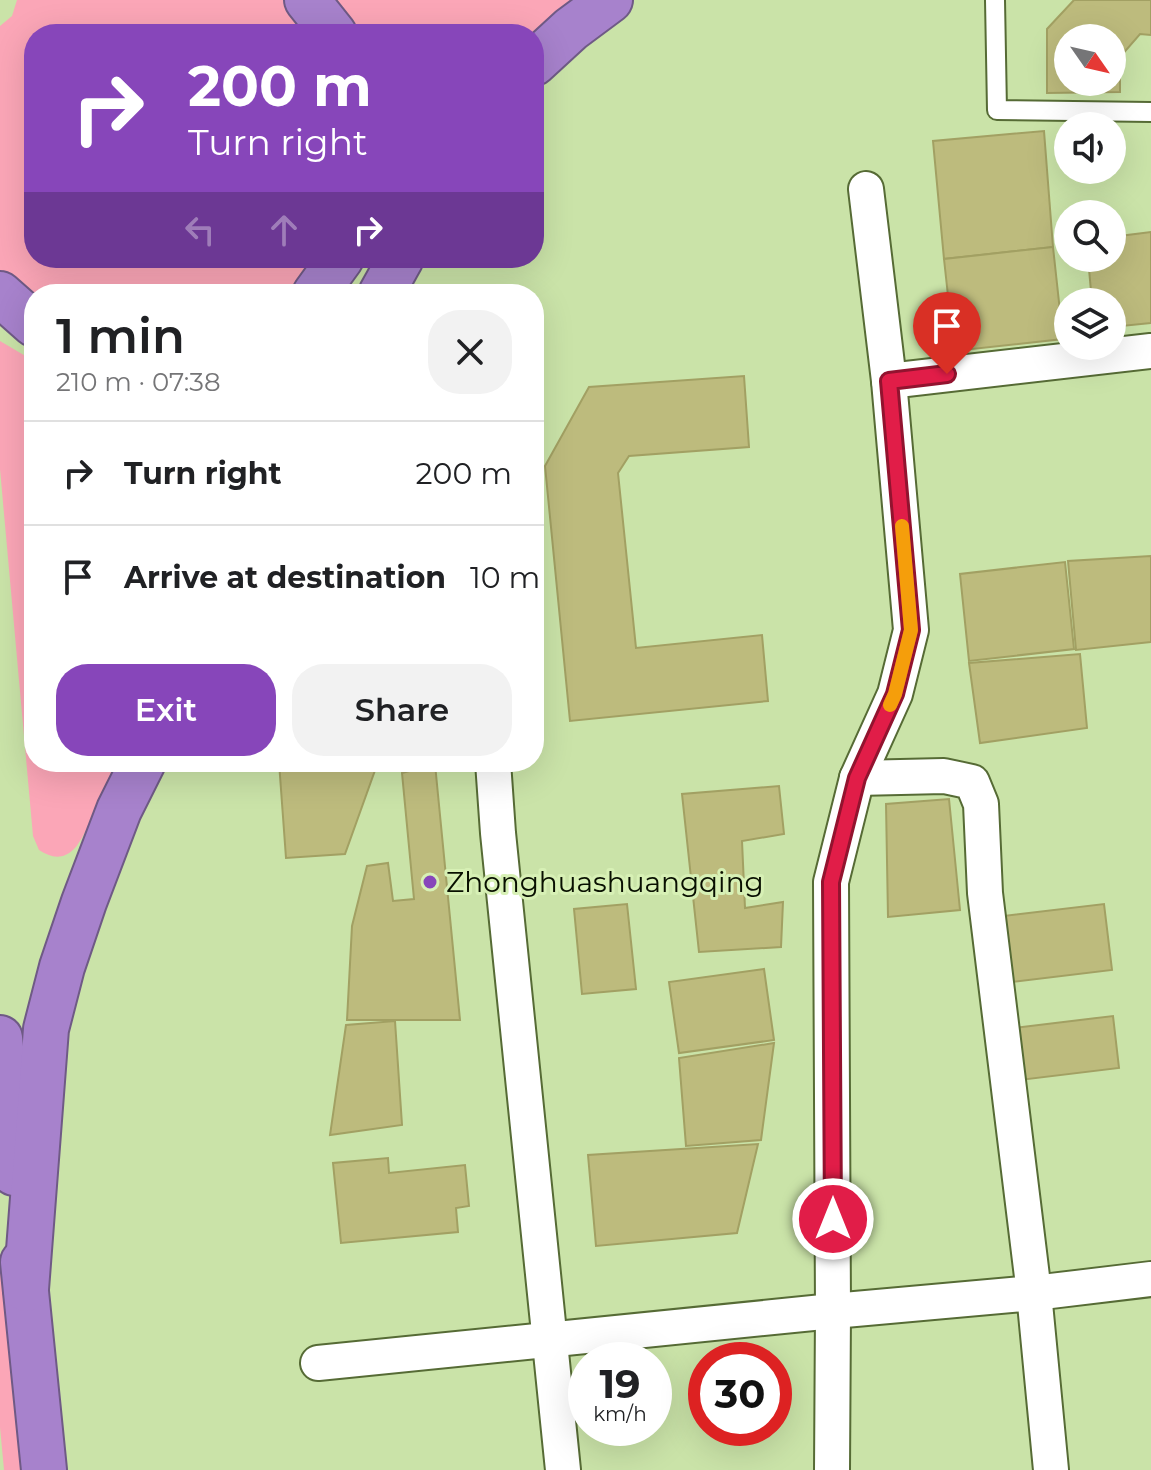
<!DOCTYPE html>
<html lang="en">
<head>
<meta charset="utf-8">
<style>
  body { margin:0; font-family:Montserrat,sans-serif; background:#f2f2f2; color:#202124; height:100vh; display:flex; flex-direction:column; font-size:30px; white-space:nowrap }
  * { box-sizing:border-box; margin:0 }
  p { font-size:26px; color:#757577 }
  .icon { flex:none; width:44px; height:44px; fill:none; stroke:currentColor; stroke-width:2; stroke-linecap:round; stroke-linejoin:round }
  .map { position:relative; flex:1; overflow:hidden }
  .drawer { position:absolute; left:24px; top:284px; width:520px; height:488px; display:flex; flex-direction:column; background:#fff; border-radius:32px; box-shadow:0 8px 32px #0002 }
  .drawer>* { flex:none }
  .top-card { position:absolute; left:24px; top:24px; width:520px; height:244px; border-radius:32px; box-shadow:0 8px 32px #0002; background:#8746ba; color:#fff; overflow:hidden }
  .needle { width:52px; rotate:124deg }
  .controls { position:absolute; left:1054px; top:24px; display:grid; gap:16px }
  .controls a { display:grid; place-items:center; width:72px; height:72px; border-radius:50%; background:#fff; box-shadow:0 8px 32px #0002; font-size:40px }
  .speed { position:absolute; left:568px; top:1342px; display:flex; gap:16px; font-size:40px; font-weight:700; text-align:center }
  .speed>* { display:grid; place-content:center; width:104px; height:104px; border-radius:50%; background:#fff; box-shadow:0 8px 32px #0002; line-height:1 }
  .speed small { font-size:20px; font-weight:400 }
  .speed .limit { border:12px solid #d22; background:#fff; color:#111 }
  .pin { position:absolute; display:grid; place-items:center; width:68px; height:68px; color:#fff; margin:-82px -34px; border-radius:50% 50% 50% 0; rotate:-45deg; box-shadow:0 0 8px #0007 }
  .pin .icon { rotate:45deg }
  .me { position:absolute; width:88px; margin:-44px; rotate:0deg; stroke-linejoin:round; filter:drop-shadow(0 0 6px #0008) }
  .turn { display:flex; align-items:center; gap:28px; height:168px; padding:0 32px; font-size:36px }
  .turn .icon { width:104px; height:104px; stroke-width:2.5 }
  .turn b { display:block; font-size:56px; line-height:68px }
  .lanes { display:flex; align-items:center; height:76px; padding:0 32px; background:#0003; justify-content:center; gap:40px; direction:ltr }
  .lanes .off { opacity:.35 }
  .round { display:grid; place-items:center; flex:none; width:84px; height:84px; border-radius:32px; background:#f2f2f2 }
  .headline { display:flex; align-items:center; justify-content:space-between; height:136px; padding:0 32px }
  h1 { font-size:48px; font-weight:600; line-height:60px }
  .primary-button { display:flex; gap:16px; margin-top:auto; padding:16px 32px }
  .primary-button a { flex:1; height:92px; border-radius:32px; background:#8746ba; color:#fff; font-size:32px; font-weight:600; line-height:92px; text-align:center }
  .primary-button a+a { background:#f2f2f2; color:#202124 }
  ul { padding:0; list-style:none }
  li { display:flex; align-items:center; gap:24px; height:104px; padding:0 32px; border-top:2px solid #e0e0e0 }
  li div { flex:1 }
  li b { display:block; font-size:30px }
  li em { font-style:normal }
  .map>svg:first-child { display:block }
  .green { fill:#fba6b7 }
  .lines { fill:none; stroke-linecap:round; stroke-linejoin:round }
  .stream { stroke:#22bcb0; stroke-width:9 }
  .building { fill:#bdbb7d; stroke:#a2a063; stroke-width:2; fill-rule:evenodd }
  .lane-casing { stroke:#566b35; stroke-width:22 }
  .street-casing { stroke:#566b35; stroke-width:38 }
  .highway-casing { stroke:#6f5a85; stroke-width:48 }
  .lane { stroke:#fff; stroke-width:18 }
  .street { stroke:#fff; stroke-width:34 }
  .highway { stroke:#a782cc; stroke-width:44 }
  .route-casing { stroke:#92132f; stroke-width:20 }
  .route { stroke:#e11d48; stroke-width:14 }
  .slow { stroke:#f59e0b; stroke-width:14 }
  .poi-dot { fill:#8746ba; stroke:#d7f0b5; stroke-width:3 }
  .labels { text-anchor:middle; stroke-width:6; stroke-linejoin:round; paint-order:stroke }
  .poi-label { font-size:28px; fill:#080f00; stroke:#d7f0b5; text-anchor:start }
</style>
</head>
<body>
<div class="map">
<svg width="1151" height="1470" viewBox="0 0 1151 1470">
  <rect width="100%" height="100%" fill="#cae3a8"/>
  <g class="green">
    <polygon points="17,0 286,0 321,34 34,34 34,258 322,258 295,294 34,294 34,304 9,283 0,271 0,26 12,16"/>
    <polygon points="337,0 573,0 533,34 360,34"/>
    <path d="M0 341 34 361V762H117C108 780 86 838 74 849 63 860 51 858 39 850L33 836 0 469Z"/>
    <polygon points="0,1259 21,1470 4,1470 0,1427"/>
  </g>
  <g class="lines">
    <polyline class="stream" points="29,56 34,59"/>
  </g>
  <g class="building">
    <path d="M1074 0H1151V35L1140 34 1120 57V92L1047 93V29ZM1068 38H1112V82H1068Z"/>
    <polygon points="1044,131 1053,247 944,259 933,141"/>
    <polygon points="1151,232 1151,323 1112,327 1112,302 1092,302 1088,258 1112,258 1112,237"/>
    <polygon points="1053,247 1063,339 954,351 944,259"/>
    <polygon points="744,376 749,447 629,456 618,473 636,648 762,635 768,701 570,721 545,466 589,387"/>
    <polygon points="1151,556 1151,642 1076,650 1068,561"/>
    <polygon points="1065,562 1074,649 969,661 960,574"/>
    <polygon points="1080,654 1087,728 980,743 969,663"/>
    <polygon points="279,762 378,762 345,854 286,858"/>
    <polygon points="435,764 460,1020 347,1020 352,926 367,866 388,863 393,901 414,899 402,773"/>
    <polygon points="779,786 784,834 742,841 745,908 783,902 781,947 699,952 682,794"/>
    <polygon points="949,799 960,910 888,917 886,804"/>
    <polygon points="627,904 636,989 582,994 574,909"/>
    <polygon points="1104,904 1112,970 1003,983 995,917"/>
    <polygon points="764,969 774,1040 679,1053 669,982"/>
    <polygon points="1113,1016 1119,1068 1020,1080 1014,1028"/>
    <polygon points="395,1021 402,1125 330,1135 346,1025"/>
    <polygon points="774,1043 761,1140 686,1146 679,1058"/>
    <polygon points="758,1144 737,1233 596,1246 588,1155"/>
    <polygon points="388,1158 389,1173 465,1165 469,1206 456,1208 458,1232 341,1243 333,1163"/>
  </g>
  <g class="lines">
    <defs>
      <polyline id="lane" points="995,0 997,110 1151,112"/>
      <g id="street">
        <polyline points="889,381 1151,351"/>
        <polyline points="493,762 498,833 563,1470"/>
        <polyline points="857,778 944,776 972,782 981,804 985,893 1034,1293 1051,1470"/>
        <polyline points="318,1363 833,1311 1034,1293 1151,1279"/>
        <polyline points="832,1470 833,1311 831,882 857,778 895,694 911,630 889,381 866,189"/>
      </g>
      <g id="highway">
        <polyline points="307,0 334,34"/>
        <polyline points="534,63 571,29 610,0"/>
        <polyline points="0,294 34,324"/>
        <polyline points="315,294 341,258"/>
        <polyline points="381,294 401,258"/>
        <polyline points="0,1038 14,1173"/>
        <polyline points="23,1262 44,1470"/>
        <polyline points="26,1289 46,1029 62,967 84,902 119,810 143,762"/>
      </g>
    </defs>
    <use href="#lane" class="lane-casing"/>
    <use href="#street" class="street-casing"/>
    <use href="#highway" class="highway-casing"/>
    <use href="#lane" class="lane"/>
    <use href="#street" class="street"/>
    <use href="#highway" class="highway"/>
  </g>
  <g class="lines">
    <defs>
      <polyline id="route" points="833,1219 831,882 857,778 895,694 911,630 889,381 947,374"/>
    </defs>
    <use href="#route" class="route-casing"/>
    <use href="#route" class="route"/>
    <polyline class="slow" points="890,705 895,694 911,630 902,526"/>
  </g>
  <circle class="poi-dot" cx="430" cy="882" r="8"/>
  <g class="labels">
    <g class="poi-label">
      <text x="446" y="892">Zhonghuashuangqing</text>
    </g>
  </g>
</svg>
<div class="controls">
<a><svg class="needle" viewBox="-14 -14 28 28"><path d="M0-13l5 13h-10z" fill="#e53935"/><path d="M0 13l5-13h-10z" fill="#757577"/></svg></a>
<a><svg class="icon" aria-label="sound" viewBox="0 0 24 24"><path d="M4 9h4l5-4v14l-5-4H4zM17 9q2 3 0 6"/></svg></a>
<a><svg class="icon" aria-label="search" viewBox="0 0 24 24"><circle cx="10" cy="10" r="6"/><path d="M15 15l6 6"/></svg></a>
<a><svg class="icon" aria-label="layers" viewBox="0 0 24 24"><path d="M12 4l9 5-9 5-9-5zM3 14l9 5 9-5"/></svg></a>
</div>
<div class="speed"><div>19<small>km/h</small></div><div class="limit">30</div></div>
<div class="pin" style="left:947px;top:374px;background:#d93025"><svg class="icon" aria-label="arrive" viewBox="0 0 24 24"><path d="M6 21V4h12l-3 4 3 4H6"/></svg></div>
<svg class="me" style="left:833px;top:1219px" viewBox="-20 -20 40 40"><circle r="17" fill="#e11d48" stroke="#fff" stroke-width="3"/><path d="M0-11L8 9 0 5-8 9z" fill="#fff"/></svg>
<div class="top-card">
<div class="turn"><svg class="icon" aria-label="right" viewBox="0 0 24 24"><path d="M7 20v-9h11M14 6l5 5-5 5"/></svg><div><b>200 m</b>Turn right</div></div>
<div class="lanes"><svg class="icon off" aria-label="left" viewBox="0 0 24 24"><path d="M17 20v-9H6M10 6l-5 5 5 5"/></svg><svg class="icon off" aria-label="ahead" viewBox="0 0 24 24"><path d="M12 20V5M6 11l6-6 6 6"/></svg><svg class="icon" aria-label="right" viewBox="0 0 24 24"><path d="M7 20v-9h11M14 6l5 5-5 5"/></svg></div>
</div>
<section class="drawer">
<div class="headline"><div><h1>1 min</h1><p>210 m · 07:38</p></div><a class="round"><svg class="icon" aria-label="close" viewBox="0 0 24 24"><path d="M6 6l12 12M18 6L6 18"/></svg></a></div>
<ul>
<li><svg class="icon" aria-label="right" viewBox="0 0 24 24"><path d="M7 20v-9h11M14 6l5 5-5 5"/></svg><div><b>Turn right</b></div><em>200 m</em></li>
<li><svg class="icon" aria-label="arrive" viewBox="0 0 24 24"><path d="M6 21V4h12l-3 4 3 4H6"/></svg><div><b>Arrive at destination</b></div><em>10 m</em></li>
</ul>
<div class="primary-button"><a>Exit</a><a>Share</a></div>
</section>
</div>
</body>
</html>
